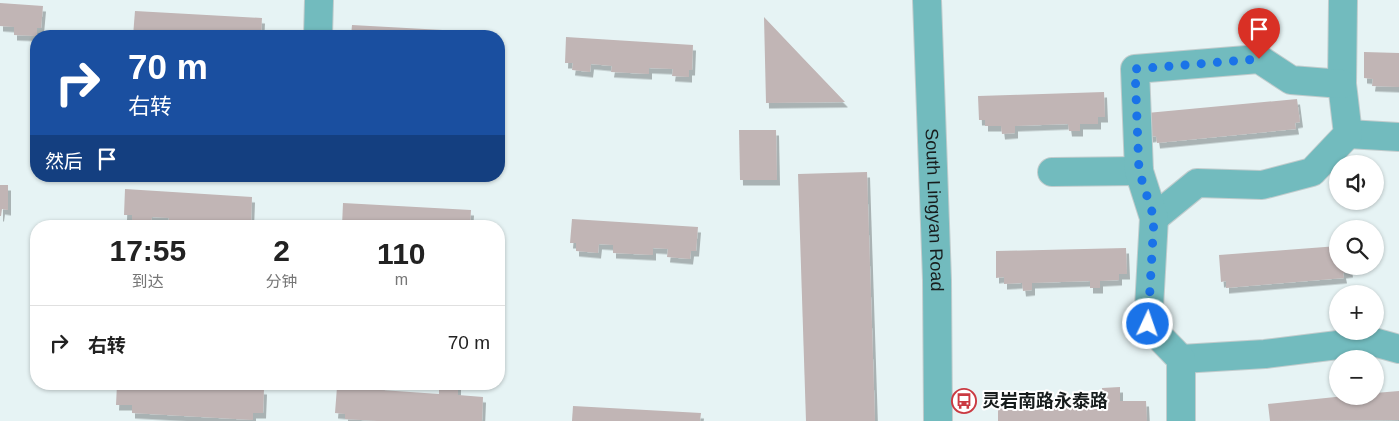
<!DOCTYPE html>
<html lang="zh">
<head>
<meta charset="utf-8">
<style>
  body { margin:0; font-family:Helvetica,"Noto Sans SC",sans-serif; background:#f6f6f6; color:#222; height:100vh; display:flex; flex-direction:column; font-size:19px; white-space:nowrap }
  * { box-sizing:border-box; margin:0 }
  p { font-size:16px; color:#767676 }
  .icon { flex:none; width:28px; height:28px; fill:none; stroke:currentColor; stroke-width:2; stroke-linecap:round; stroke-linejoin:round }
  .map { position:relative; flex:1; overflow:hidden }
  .drawer { position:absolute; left:30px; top:220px; width:475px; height:170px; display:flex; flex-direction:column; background:#fff; border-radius:20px; box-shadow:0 1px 4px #0004 }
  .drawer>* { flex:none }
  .hud { position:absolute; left:30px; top:30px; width:475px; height:152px; border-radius:20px; box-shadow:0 1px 4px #0004; background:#1a4fa0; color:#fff; overflow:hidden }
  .fabs { position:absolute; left:1329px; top:155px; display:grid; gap:10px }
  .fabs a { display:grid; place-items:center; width:55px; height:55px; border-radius:50%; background:#fff; box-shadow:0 1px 4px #0004; font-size:25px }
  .pin { position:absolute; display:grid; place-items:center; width:42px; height:42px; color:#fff; margin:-51px -21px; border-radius:50% 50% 50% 0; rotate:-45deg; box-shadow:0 0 5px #0007 }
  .pin .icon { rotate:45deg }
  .me { position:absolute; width:55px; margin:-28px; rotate:3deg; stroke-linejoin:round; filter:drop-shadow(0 0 4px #0008) }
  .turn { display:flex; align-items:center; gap:18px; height:105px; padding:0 15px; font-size:22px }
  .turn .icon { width:65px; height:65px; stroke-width:2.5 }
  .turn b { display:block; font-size:35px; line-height:42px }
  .then { display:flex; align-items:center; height:48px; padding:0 15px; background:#0003; gap:10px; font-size:19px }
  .eta { display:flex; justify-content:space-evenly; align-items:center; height:85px; text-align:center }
  .eta b { font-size:30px; font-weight:600; line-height:35px }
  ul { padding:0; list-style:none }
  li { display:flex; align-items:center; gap:15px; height:75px; padding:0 15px; border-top:1px solid #e0e0e0 }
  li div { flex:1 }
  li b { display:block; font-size:19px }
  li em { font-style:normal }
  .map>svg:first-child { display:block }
  .building { fill:#c1b5b5; filter:url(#shadow) }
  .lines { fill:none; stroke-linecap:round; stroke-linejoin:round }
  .minor-casing { stroke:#c1cccd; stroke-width:30 }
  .minor { stroke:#72bbbe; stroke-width:28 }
  .route { stroke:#1a73e8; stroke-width:9; stroke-dasharray:0 16.2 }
  .labels { text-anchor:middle; stroke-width:4; stroke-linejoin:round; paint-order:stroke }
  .street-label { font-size:18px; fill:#181d1d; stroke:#fff }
  .poi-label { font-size:18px; font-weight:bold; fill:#181d1d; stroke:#fff; text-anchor:start }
</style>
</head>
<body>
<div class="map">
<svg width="1399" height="421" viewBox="0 0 1399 421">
  <defs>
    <filter id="shadow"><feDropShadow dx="3" dy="5.5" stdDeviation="0" flood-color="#0004"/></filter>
  </defs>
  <rect width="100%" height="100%" fill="#e6f3f4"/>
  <g class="building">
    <polygon points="0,3 43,6 41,28 37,28 37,36 14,35 14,27 0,26"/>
    <polygon points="135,11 262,18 261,36 133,36"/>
    <polygon points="764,17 801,56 845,102 766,103"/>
    <polygon points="352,25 479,32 479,36 351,36"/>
    <polygon points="566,37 693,45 692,70 689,70 689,77 672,76 673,69 649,68 649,74 611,72 612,66 591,64 590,72 572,70 573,63 565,63"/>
    <polygon points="1364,52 1399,53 1399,87 1372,86 1373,79 1364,78"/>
    <polygon points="1104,92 1105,117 1098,117 1098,124 1080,124 1080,131 1069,131 1068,124 1015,126 1015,133 1002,134 1001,126 985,126 985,120 979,120 978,96"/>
    <polygon points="1297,99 1300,122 1295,123 1296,129 1157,143 1156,136 1150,137 1147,113"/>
    <polygon points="739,130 776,130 777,180 740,180"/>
    <polygon points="867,172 875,421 806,421 798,174"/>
    <polygon points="0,185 8,185 8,210 2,209 1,216 0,216"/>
    <polygon points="125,189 252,197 251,223 246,222 246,226 227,226 227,221 209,220 208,226 168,226 169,218 152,217 151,224 132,223 132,215 124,215"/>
    <polygon points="343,203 471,210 470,226 342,226"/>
    <polygon points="572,219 698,227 696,251 691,251 690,259 667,257 668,249 653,248 653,255 613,253 613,245 599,244 598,253 576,251 576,243 570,243"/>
    <polygon points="1338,246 1338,266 1349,266 1350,272 1343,273 1344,278 1226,288 1226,281 1221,282 1219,255"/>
    <polygon points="1126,248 1127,274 1119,274 1119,280 1100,281 1100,288 1090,288 1090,281 1032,283 1032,290 1023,291 1022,283 1004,284 1004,277 996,278 996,251"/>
    <polygon points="117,384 180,384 221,386 221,384 238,384 238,387 264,389 263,413 253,413 253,420 132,413 132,405 116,405"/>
    <polygon points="365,384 382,384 381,390 439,394 439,384 458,384 458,395 483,397 482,421 378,421 345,419 345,414 335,413 337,387 364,389"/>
    <polygon points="1120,387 1120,401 1146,401 1147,421 998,421 998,404 1027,403 1027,391 1046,391 1047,403 1102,402 1102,388"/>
    <polygon points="1399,391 1399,420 1270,421 1268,404 1345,396 1375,396 1375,393"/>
    <polygon points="573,406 701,413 700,421 572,421"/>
  </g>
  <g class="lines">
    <defs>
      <g id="minor">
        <path id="s1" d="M927 0 937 280 938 421"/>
        <polyline points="318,36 319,0"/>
        <polyline points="1348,134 1399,137"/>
        <polyline points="1052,172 1139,171"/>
        <polyline points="1154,218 1197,183 1262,185 1312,172 1348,134 1342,84 1343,0"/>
        <polyline points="1181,359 1265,354 1370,341 1399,349"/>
        <polyline points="1181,421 1181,359 1148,325 1154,218 1139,171 1135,69 1259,59 1291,80 1342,84"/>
      </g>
    </defs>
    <use href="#minor" class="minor-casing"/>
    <use href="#minor" class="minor"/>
  </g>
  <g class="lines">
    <polyline class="route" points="1148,324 1154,218 1139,171 1135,69 1259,59"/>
  </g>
  <defs>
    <symbol id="bus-ring" viewBox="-11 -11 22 22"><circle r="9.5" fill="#fff" stroke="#ca3a42" stroke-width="1.5"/><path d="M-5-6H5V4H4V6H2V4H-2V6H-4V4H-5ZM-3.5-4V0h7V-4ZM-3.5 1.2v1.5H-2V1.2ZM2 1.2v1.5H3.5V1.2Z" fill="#ca3a42"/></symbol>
  </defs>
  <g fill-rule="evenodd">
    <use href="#bus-ring" x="950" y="387" width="28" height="28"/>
  </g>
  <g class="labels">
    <g class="street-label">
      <text dy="6" stroke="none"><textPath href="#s1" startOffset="210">South Lingyan Road</textPath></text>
    </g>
    <g class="poi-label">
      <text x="982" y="407">灵岩南路永泰路</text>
    </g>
  </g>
</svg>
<div class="fabs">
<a><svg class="icon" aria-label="sound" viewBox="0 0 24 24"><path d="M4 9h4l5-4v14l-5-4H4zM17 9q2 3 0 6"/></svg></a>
<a><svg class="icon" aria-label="search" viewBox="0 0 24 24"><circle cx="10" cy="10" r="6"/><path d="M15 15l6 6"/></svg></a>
<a>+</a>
<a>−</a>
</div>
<div class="pin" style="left:1259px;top:59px;background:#d93025"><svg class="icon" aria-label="arrive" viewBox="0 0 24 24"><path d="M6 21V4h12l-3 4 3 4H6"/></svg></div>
<svg class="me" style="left:1148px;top:324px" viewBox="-20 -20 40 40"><circle r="17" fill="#1a73e8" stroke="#fff" stroke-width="3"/><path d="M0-11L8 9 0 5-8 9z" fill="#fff"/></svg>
<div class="hud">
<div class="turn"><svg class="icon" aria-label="right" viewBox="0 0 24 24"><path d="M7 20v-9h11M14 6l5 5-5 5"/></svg><div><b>70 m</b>右转</div></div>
<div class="then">然后<svg class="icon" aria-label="arrive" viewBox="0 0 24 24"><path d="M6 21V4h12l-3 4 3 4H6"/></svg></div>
</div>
<section class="drawer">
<div class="eta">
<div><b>17:55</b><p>到达</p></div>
<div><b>2</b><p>分钟</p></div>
<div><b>110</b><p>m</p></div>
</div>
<ul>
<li><svg class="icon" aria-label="right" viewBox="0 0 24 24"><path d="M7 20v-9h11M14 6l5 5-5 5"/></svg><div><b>右转</b></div><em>70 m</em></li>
</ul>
</section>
</div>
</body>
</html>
